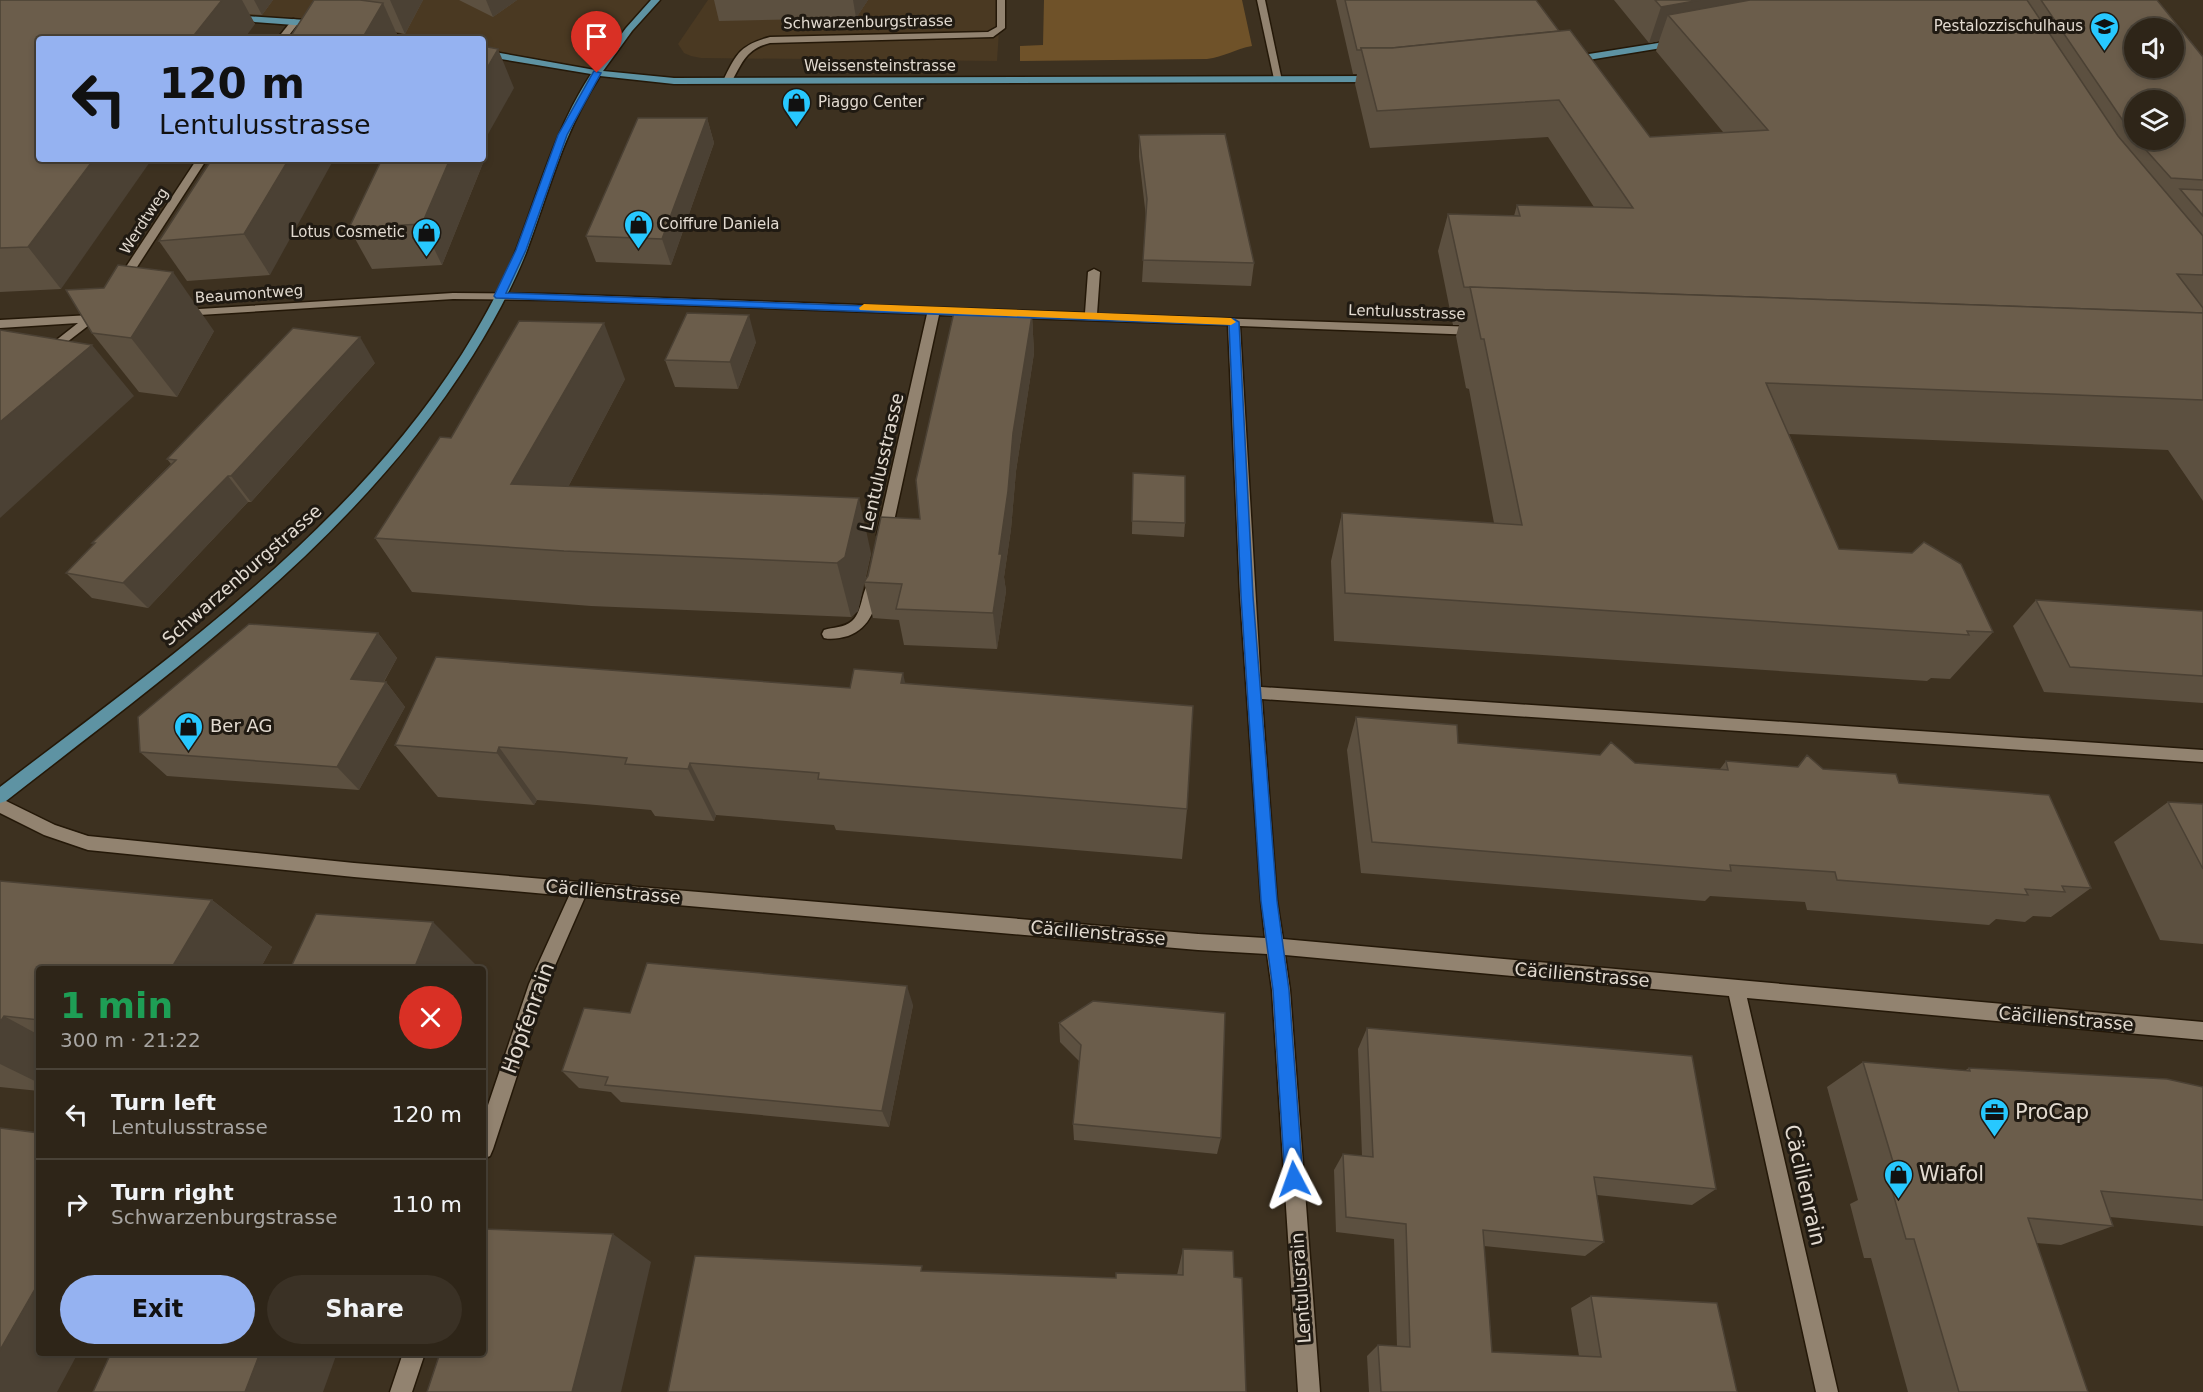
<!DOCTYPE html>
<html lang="en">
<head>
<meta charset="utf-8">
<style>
  body { margin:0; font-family:"DejaVu Sans",sans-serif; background:#3a3125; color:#f1f3f6; height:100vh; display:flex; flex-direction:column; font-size:22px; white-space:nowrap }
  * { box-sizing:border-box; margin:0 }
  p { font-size:20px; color:#a7a5a2 }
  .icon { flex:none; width:33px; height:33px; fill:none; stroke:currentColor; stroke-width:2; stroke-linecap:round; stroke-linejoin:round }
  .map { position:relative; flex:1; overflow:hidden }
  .details { position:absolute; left:36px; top:966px; width:450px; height:390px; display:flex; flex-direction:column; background:#2e2518; border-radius:6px; box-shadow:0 3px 9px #0003,0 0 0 2px #494237 }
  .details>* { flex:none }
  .banner { position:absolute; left:36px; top:36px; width:450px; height:126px; border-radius:6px; box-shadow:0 3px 9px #0003,0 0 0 2px #494237; background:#95b2f1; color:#111; overflow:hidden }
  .controls { position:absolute; left:2124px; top:18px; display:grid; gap:12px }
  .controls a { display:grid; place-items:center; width:60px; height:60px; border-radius:50%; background:#2e2518; box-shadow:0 3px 9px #0003,0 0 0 2px #494237; font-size:30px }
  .pin { position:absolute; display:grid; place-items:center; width:51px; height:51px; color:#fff; margin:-62px -26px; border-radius:50% 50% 50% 0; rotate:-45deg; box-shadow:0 0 6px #0007 }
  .pin .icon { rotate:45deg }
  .me { position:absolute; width:66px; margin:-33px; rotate:356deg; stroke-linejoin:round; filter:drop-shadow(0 0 4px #0008) }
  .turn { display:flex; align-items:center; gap:21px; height:126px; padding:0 24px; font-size:27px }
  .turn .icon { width:78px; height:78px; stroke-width:2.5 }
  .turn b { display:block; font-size:42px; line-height:51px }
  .round { display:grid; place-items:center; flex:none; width:63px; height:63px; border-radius:32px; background:#3a3125 }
  .overview { display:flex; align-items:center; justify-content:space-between; height:102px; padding:0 24px }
  h1 { font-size:36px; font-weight:800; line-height:45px; color:#1e9e55 }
  .action { display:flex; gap:12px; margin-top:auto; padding:12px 24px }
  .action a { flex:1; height:69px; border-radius:36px; background:#95b2f1; color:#111; font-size:24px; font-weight:800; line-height:69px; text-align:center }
  .action a+a { background:#3a3125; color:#f1f3f6 }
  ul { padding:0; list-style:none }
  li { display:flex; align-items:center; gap:18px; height:90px; padding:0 24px; border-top:2px solid #494237 }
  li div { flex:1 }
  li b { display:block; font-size:22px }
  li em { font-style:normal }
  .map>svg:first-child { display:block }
  .built { fill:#4a3922 }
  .green { fill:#6f5229 }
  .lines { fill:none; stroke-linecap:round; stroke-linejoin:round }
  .minor-casing { stroke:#241808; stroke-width:3 }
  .major-casing { stroke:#241808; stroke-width:3 }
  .minor { fill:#928370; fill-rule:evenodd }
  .major { fill:#5e93a3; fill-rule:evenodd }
  .wall { fill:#5c5040; fill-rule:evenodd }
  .shaded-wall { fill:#4b4134 }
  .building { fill:#6b5d4b; stroke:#4b4134; stroke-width:1.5; fill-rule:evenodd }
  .route { fill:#1a73e8; stroke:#114b97; stroke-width:1.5 }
  .slow { fill:#f59e0b }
  .labels { text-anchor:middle; stroke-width:6; stroke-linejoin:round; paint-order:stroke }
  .far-street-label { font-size:15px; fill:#e2dad0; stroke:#201a12 }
  .far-poi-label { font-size:15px; fill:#e2dad0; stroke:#201a12; text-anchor:end }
  .street-label { font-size:18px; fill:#e2dad0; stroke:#201a12 }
  .poi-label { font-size:18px; fill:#e2dad0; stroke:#201a12; text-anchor:start }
  .near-street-label { font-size:21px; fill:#e2dad0; stroke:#201a12 }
  .near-poi-label { font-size:21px; fill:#e2dad0; stroke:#201a12; text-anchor:start }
</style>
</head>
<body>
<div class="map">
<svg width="2203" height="1392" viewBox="0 0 2203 1392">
  <rect width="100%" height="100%" fill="#3d3120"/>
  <g class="built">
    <polygon points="132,0 658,0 597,73 483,52 483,39 412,39 348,27 239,17"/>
    <polygon points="708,0 1001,0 997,61 701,58 691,56 684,53 678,44"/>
  </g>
  <path class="green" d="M1044 0H1242L1252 46C1235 49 1224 57 1207 59L1020 61V46L1043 45Z"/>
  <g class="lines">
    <defs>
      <g id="minor">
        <path d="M997 0H1005V28L993 37 770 43C746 49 742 63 731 83L723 81C736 54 740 45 770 37L988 32 997 27Z"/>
        <polygon points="1257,0 1265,0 1282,81 1274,79"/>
        <polygon points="293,19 300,21 286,39 277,39"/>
        <polygon points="197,159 207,159 126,284 118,284 116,282"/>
        <polygon points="1094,269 1100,272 1097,314 1477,327 1483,331 1477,335 1240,326 1261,687 2203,750 2203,762 1262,699 1277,901 1283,939 2203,1022 2203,1040 1747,998 1838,1392 1816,1392 1729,996 1285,955 1290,990 1320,1392 1298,1392 1272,990 1267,954 1198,950 585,897 547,984 493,1149 490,1156 483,1159 483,1120 529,984 569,896 354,877 88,850 44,835 0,813 0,798 55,825 88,836 354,863 1198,934 1265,938 1261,901 1240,595 1228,325 939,315 891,535 884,540 877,535 927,314 549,300 453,299 183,316 177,313 183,310 453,293 549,294 1085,313 1088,272"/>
        <polygon points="91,315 102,315 108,318 106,320 93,322 49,356 45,355 45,349 78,323 0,328 0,320"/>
        <path d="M873 580 880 585C876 606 871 628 848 636 840 638 832 640 824 638L822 634 824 630C833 627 844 628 852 621 864 611 861 584 873 580Z"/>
        <polygon points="403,1353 425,1353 412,1392 390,1392"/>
      </g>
      <g id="major">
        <path d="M651 0H660L632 31 603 71 674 78 1376 76 1381 79 1376 82 674 84 600 76C562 135 550 189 526 253 512 288 493 323 473 355 357 540 175 669 6 801L0 803V787C167 659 347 534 462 354 482 322 501 288 515 253 539 191 554 131 591 74L483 56V50L595 70 626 28Z"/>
        <polygon points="231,15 321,21 325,24 321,27 228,20 227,18"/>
        <polygon points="380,31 409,37 410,39 377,36 377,32"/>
        <polygon points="1677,40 1681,43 1680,45 1570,63 1565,60 1570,57"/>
      </g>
    </defs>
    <use href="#minor" class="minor-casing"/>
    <use href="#major" class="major-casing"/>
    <use href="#minor" class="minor"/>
    <use href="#major" class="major"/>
  </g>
  <g class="wall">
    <polygon points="0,0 273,0 262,15 249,14 255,24 39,39 61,289 0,292"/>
    <polygon points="314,0 423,0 405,34 396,32 399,39 289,39"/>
    <polygon points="459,0 517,0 493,17"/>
    <polygon points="714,0 868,0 856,18 719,21"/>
    <path d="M1336 0H1536L1559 31 1650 137 1723 132 1656 51 1659 41 1649 43 1614 0H2157L2203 57V501L2168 450 1789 434 1839 549 1993 632 1950 679 1931 678 1927 681 1334 641 1331 561 1342 513 1494 523 1469 389 1466 388 1456 336 1459 325H1453L1438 251 1448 214 1514 216 1517 205 1594 207 1548 137 1370 148 1355 84 1357 74H1353ZM2134 100 2174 140H2134Z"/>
    <polygon points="707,118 714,143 671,265 596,262 586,236"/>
    <polygon points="1139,135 1254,263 1251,286 1142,282 1146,217 1139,157"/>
    <polygon points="212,159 270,275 187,281 159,241"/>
    <polygon points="483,163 442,265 372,269 349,228"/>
    <polygon points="1032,315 1034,353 1016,471 1011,529 1004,577 1006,591 997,649 904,645 899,620 873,618 864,582 858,611 851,617 591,606 412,592 375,538 451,438 625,379 568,487 871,553 865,581 920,519"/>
    <polygon points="214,331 177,397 139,392 92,333"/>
    <polygon points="756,342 738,389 675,387 665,360"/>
    <polygon points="375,363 251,502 248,502 148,608 92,598 66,573 94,544 92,543 171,464 167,459"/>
    <polygon points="1133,473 1185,523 1184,537 1132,534"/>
    <polygon points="2036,600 2203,611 2203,703 2044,692 2013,626"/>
    <polygon points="378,633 397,658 384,682 386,682 405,707 359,790 167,776 140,752"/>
    <polygon points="905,684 1187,809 1182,859 836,830 834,825 716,815 714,821 655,816 651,810 596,805 537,800 534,805 438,797 395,745"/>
    <polygon points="1356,717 1458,743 1635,763 1720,769 1726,761 1797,767 1807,755 1823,769 1899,783 2091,888 2051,917 2033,916 2025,922 1996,919 1989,925 1807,910 1805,902 1710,896 1705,901 1361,873 1347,750"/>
    <polygon points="2168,802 2203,804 2203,944 2160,940 2114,842"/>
    <polygon points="0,881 212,900 272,947 260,969 39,969 39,1091 0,1087"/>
    <polygon points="913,1005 889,1127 621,1102 611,1092 579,1088 562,1071 630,1013"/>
    <polygon points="1059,1023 1221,1138 1217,1154 1074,1140 1073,1124 1079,1061 1060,1042"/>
    <polygon points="1367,1028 1716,1189 1692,1205 1597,1195 1604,1242 1585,1256 1484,1246 1492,1352 1579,1356 1571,1308 1591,1296 1737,1392 1369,1392 1367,1356 1378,1345 1397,1347 1394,1239 1336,1232 1334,1170 1343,1154 1362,1156 1358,1049"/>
    <polygon points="1863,1062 1964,1071 1969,1068 2203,1087 2203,1226 2110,1217 2113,1226 2061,1245 2036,1243 2088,1392 1908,1392 1871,1258 1864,1258 1850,1204 1858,1200 1827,1087"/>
    <polygon points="1183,1249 1234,1277 1246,1392 924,1271 1116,1278 1177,1275"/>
  </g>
  <g class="shaded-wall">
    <polygon points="222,0 242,0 255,24 244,39 191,39"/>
    <polygon points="254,0 273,0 262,15"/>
    <polygon points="390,0 423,0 405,34"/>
    <polygon points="486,0 517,0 493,17"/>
    <polygon points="853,0 868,0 856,18"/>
    <polygon points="1700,0 1846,0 1668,15 1659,41 1649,43 1661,7"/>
    <polygon points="383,3 399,39 362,39"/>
    <polygon points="498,49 514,88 483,143 483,75"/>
    <polygon points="707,118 714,143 671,265 662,239"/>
    <polygon points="94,159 152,159 61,289 28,247"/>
    <polygon points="289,159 334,159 270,275 244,234"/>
    <polygon points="450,159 481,159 483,163 442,265 422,224"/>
    <polygon points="173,272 214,331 177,397 131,338"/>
    <polygon points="749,315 756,342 738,389 730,362"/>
    <polygon points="1032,315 1034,353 1016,471 1011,529 1004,577 1006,591 997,649 993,613 999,554 1013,433"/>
    <polygon points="604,323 625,379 540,540 511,484"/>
    <polygon points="360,337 375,363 251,502 231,476"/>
    <polygon points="92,345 134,396 0,518 0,422"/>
    <polygon points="228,476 248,502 148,608 123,583"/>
    <polygon points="859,498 871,553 858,611 851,617 837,563"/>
    <polygon points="378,633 397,658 371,704 351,679"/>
    <polygon points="903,673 915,728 901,683"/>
    <polygon points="386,682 405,707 359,790 337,767"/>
    <polygon points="499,747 537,800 534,805 497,753"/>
    <polygon points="690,763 716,815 714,821 688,769"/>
    <polygon points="212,900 272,947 260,969 171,969"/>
    <polygon points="433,922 479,968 478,969 414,969"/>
    <polygon points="907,986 913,1005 889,1127 882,1111"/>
    <polygon points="4,1016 39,1035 39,1083 0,1064 0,1022"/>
    <polygon points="613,1234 651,1262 621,1392 572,1392"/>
    <polygon points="39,1282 39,1353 78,1353 57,1392 0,1392 0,1350"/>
    <polygon points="260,1353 337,1353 323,1392 245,1392"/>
  </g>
  <g class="building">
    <polygon points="0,0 222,0 191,39 39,39 39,159 94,159 28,247 0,248"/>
    <polygon points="314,0 360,0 383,3 362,39 289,39"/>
    <polygon points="1345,0 1536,0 1559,31 1392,48 1361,48 1362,50 1357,50"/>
    <polygon points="1655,0 1700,0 1661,7"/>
    <polygon points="1750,0 2027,0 2118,136 2203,236 2203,275 2177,274 2203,308 2203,313 1464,287 1448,214 1520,216 1517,205 1633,208 1559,100 1377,111 1361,48 1392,48 1570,30 1650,137 1768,130 1668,15"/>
    <path d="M2041 0H2157L2203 57V180L2171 178 2137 140H2174V100H2134V136L2130 131ZM2134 28H2174V68H2134Z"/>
    <polygon points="483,46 498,49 483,75"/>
    <polygon points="638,118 707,118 662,239 586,236"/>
    <polygon points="1225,134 1254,263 1143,260 1147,199 1139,135"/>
    <polygon points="212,159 289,159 244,234 159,241"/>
    <polygon points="382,159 450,159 422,224 349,228"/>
    <polygon points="2180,189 2203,190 2203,216"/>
    <polygon points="118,265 173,272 131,338 92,333 66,290 104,288"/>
    <polygon points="1470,287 2203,313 2203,400 1766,383 1839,549 1912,553 1924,542 1961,564 1993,632 1967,631 1969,635 1345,593 1342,513 1522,525 1484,339 1481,339"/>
    <polygon points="954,312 1032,315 1013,433 1008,491 999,554 1002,554 993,613 896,609 902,584 864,582 868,576 881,517 920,519 916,480"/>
    <polygon points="687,313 749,315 730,362 665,360"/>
    <polygon points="519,321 604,323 511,484 859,498 845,557 837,563 564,551 375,538 440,437 451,438"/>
    <polygon points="293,328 360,337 231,476 228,476 123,583 66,573 95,543 92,543 176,460 167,459"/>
    <polygon points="0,330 92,345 0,422"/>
    <polygon points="1133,473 1185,476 1185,523 1132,521"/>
    <polygon points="2036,600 2203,611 2203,676 2070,667"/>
    <polygon points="249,624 378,633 351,679 386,682 337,767 140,752 138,717"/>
    <polygon points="436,657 850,688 854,669 903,673 901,683 1193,706 1187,809 818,779 819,773 690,763 688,769 625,764 627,758 563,752 499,747 497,753 395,745"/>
    <polygon points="1356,717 1457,725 1458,743 1600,755 1611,742 1635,763 1728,770 1726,761 1798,767 1807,755 1823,769 1896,774 1899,783 2049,795 2091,888 2062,886 2065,892 2025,889 2028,895 1837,880 1835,872 1730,865 1731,871 1372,842"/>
    <polygon points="2168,802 2203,804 2203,869"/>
    <polygon points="0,881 212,900 171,969 39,969 39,1020 4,1016 0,1022"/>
    <polygon points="316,914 433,922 414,969 290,969"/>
    <polygon points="647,963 907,986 882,1111 605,1085 608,1077 562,1071 584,1008 630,1013"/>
    <polygon points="1093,1001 1225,1013 1221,1138 1073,1124 1081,1045 1059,1023"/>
    <polygon points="1367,1028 1692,1056 1716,1189 1594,1177 1604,1242 1483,1230 1492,1352 1601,1357 1591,1296 1717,1303 1737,1392 1381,1392 1378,1345 1410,1347 1406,1224 1346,1217 1343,1154 1373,1157"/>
    <polygon points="1863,1062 1970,1071 1969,1068 2167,1079 2203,1087 2203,1200 2101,1191 2113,1226 2028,1218 2088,1392 1959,1392 1914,1239 1906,1239 1890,1183 1900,1185"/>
    <polygon points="0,1128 39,1133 39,1282 0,1350"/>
    <polygon points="483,1229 613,1234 572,1392 427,1392 440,1353 483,1353"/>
    <polygon points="1183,1249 1233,1251 1234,1277 1242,1278 1246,1392 668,1392 695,1256 922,1266 921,1271 1116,1278 1116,1273 1183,1275"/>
    <polygon points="111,1353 260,1353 245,1392 93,1392"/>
  </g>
  <polygon class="route" points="594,71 601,73 567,135 526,250 506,293 1234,319 1239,322 1253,596 1277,901 1289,990 1303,1179 1300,1185 1294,1188 1288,1185 1285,1179 1273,990 1261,901 1241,596 1229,325 496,298 494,296 516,250 558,135"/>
  <polygon class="slow" points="864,304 1231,318 1236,322 1231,325 860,310 859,308"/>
  <defs>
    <symbol id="school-pin" viewBox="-11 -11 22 30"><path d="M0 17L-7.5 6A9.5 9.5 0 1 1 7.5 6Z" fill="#27c8ff" stroke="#201a12"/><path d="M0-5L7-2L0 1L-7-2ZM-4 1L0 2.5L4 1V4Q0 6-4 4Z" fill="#111"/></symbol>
    <symbol id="shop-pin" viewBox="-11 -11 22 30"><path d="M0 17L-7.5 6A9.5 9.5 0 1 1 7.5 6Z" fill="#27c8ff" stroke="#201a12"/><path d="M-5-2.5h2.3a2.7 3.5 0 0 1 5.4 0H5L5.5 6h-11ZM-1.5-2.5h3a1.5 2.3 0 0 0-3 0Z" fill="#111"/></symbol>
    <symbol id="office-pin" viewBox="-11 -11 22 30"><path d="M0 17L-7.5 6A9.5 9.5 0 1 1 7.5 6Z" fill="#27c8ff" stroke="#201a12"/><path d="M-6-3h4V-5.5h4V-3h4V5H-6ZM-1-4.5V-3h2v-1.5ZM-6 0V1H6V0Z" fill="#111"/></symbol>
  </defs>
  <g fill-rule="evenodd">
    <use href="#school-pin" x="2088" y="10" width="33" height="45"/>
    <use href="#shop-pin" x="780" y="86" width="33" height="45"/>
    <use href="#shop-pin" x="622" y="208" width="33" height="45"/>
    <use href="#shop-pin" x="410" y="216" width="33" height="45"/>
    <use href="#shop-pin" x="172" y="710" width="33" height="45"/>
    <use href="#office-pin" x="1978" y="1096" width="33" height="45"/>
    <use href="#shop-pin" x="1882" y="1158" width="33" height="45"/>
  </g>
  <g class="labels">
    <g class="far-street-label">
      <text transform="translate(868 22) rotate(-1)" y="5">Schwarzenburgstrasse</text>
      <text x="880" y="71">Weissensteinstrasse</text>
      <text transform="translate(144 221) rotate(-57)" y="5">Werdtweg</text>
      <text transform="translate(249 294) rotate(-4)" y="5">Beaumontweg</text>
      <text transform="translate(1407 312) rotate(2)" y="5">Lentulusstrasse</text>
    </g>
    <g class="far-poi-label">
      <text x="2083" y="31">Pestalozzischulhaus</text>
      <text x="818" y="107" text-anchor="start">Piaggo Center</text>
      <text x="659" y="229" text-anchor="start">Coiffure Daniela</text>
      <text x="405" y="237">Lotus Cosmetic</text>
    </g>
    <g class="street-label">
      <text transform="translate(882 462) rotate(-77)" y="6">Lentulusstrasse</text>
      <text transform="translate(242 575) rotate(-41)" y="6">Schwarzenburgstrasse</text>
      <text transform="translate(613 892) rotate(5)" y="6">Cäcilienstrasse</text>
      <text transform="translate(1098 933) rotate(5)" y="6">Cäcilienstrasse</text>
      <text transform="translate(1582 975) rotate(5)" y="6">Cäcilienstrasse</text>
      <text transform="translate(2066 1019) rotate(5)" y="6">Cäcilienstrasse</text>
      <text transform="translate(1301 1288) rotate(-94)" y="6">Lentulusrain</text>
    </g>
    <g class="poi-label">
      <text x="210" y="732">Ber AG</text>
    </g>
    <g class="near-street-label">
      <text transform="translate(528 1018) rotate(-70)" y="7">Hopfenrain</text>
      <text transform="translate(1805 1185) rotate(77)" y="7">Cäcilienrain</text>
    </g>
    <g class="near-poi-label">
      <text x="2015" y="1119">ProCap</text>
      <text x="1919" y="1181">Wiafol</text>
    </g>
  </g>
</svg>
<div class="controls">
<a><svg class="icon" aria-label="sound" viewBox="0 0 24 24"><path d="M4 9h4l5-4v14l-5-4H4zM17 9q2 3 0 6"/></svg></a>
<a><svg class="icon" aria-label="layers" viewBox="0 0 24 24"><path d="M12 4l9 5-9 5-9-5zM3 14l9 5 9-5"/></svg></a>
</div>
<div class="pin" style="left:597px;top:73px;background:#d93025"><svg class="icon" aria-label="arrive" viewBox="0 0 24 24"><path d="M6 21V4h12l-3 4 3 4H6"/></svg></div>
<svg class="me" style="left:1294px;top:1179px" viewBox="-20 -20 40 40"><path d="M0-17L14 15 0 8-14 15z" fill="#1a73e8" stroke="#fff" stroke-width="4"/></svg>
<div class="banner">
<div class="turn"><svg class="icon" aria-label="left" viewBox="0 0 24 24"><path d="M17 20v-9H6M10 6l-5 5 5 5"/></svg><div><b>120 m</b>Lentulusstrasse</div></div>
</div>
<section class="details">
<div class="overview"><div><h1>1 min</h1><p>300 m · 21:22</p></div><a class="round" style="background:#d93025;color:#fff"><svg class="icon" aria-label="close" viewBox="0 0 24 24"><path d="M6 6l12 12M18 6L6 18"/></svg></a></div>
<ul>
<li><svg class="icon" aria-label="left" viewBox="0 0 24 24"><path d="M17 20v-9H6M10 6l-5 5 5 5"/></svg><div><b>Turn left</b><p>Lentulusstrasse</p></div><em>120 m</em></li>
<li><svg class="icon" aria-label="right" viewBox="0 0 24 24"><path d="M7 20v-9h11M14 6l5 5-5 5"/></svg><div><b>Turn right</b><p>Schwarzenburgstrasse</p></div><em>110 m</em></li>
</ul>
<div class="action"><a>Exit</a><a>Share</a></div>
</section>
</div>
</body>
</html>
